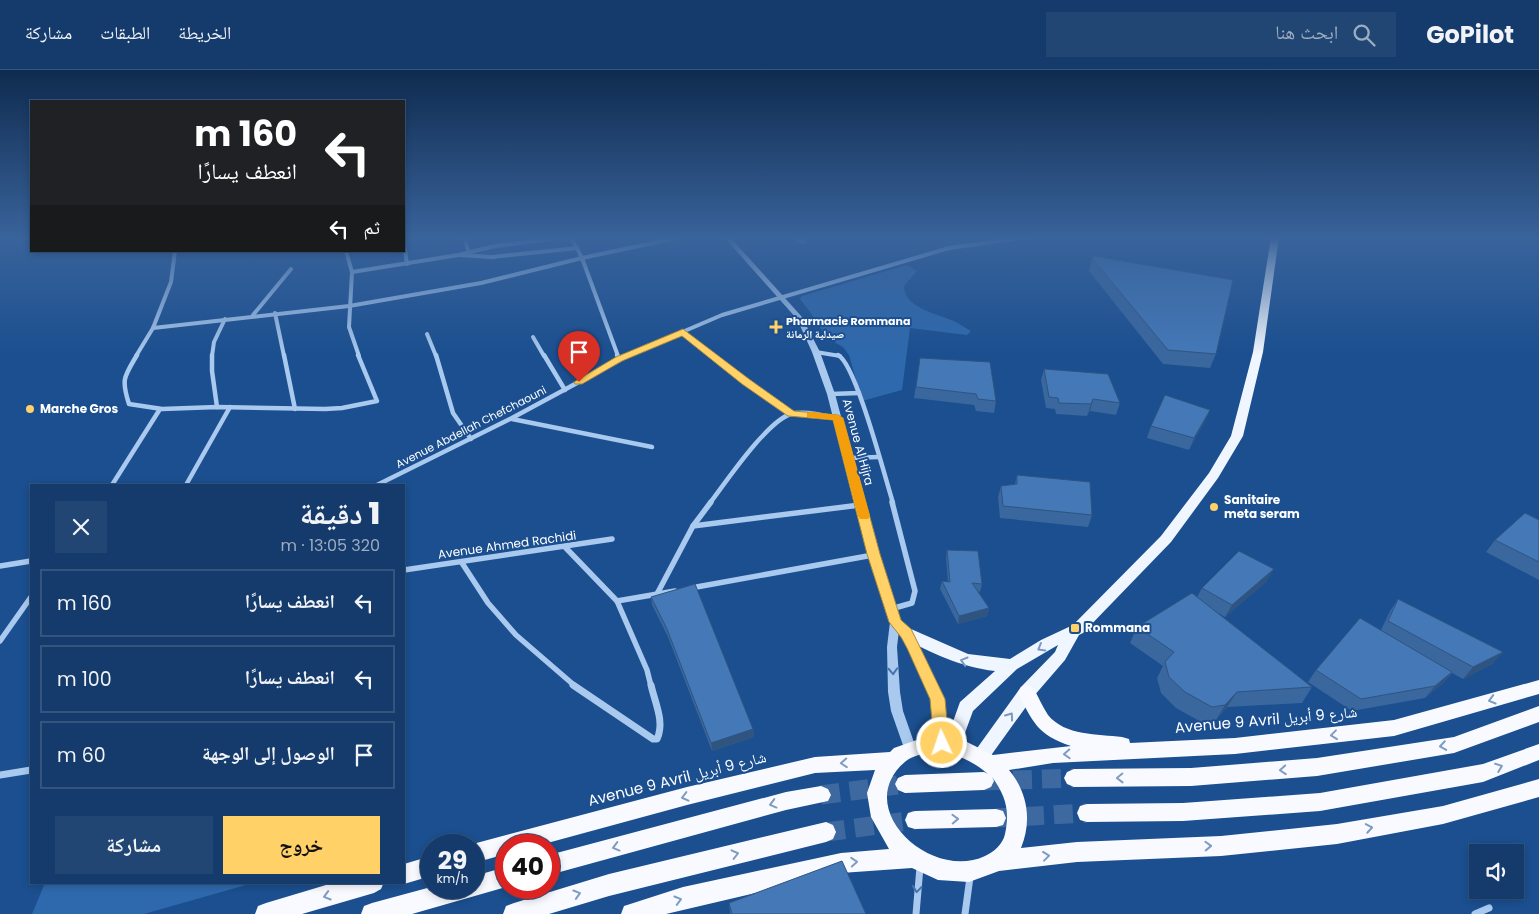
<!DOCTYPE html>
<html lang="ar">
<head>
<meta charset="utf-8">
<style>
  body { margin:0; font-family:Poppins,"Noto Naskh Arabic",sans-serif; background:#214673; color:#f1f3f6; direction:rtl; height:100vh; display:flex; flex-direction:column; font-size:19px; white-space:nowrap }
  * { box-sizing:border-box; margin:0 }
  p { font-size:16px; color:#9dadc1 }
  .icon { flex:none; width:28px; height:28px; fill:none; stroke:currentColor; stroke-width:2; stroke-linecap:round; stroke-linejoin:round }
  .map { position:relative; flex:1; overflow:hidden; direction:ltr }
  .details { position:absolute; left:30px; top:414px; width:375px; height:400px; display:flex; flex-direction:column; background:#143b6b; border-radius:0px; box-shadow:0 2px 8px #0003,0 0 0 1px #33557e; direction:rtl }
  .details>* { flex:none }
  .hud { position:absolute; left:30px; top:30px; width:375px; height:152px; border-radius:0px; box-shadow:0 2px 8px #0003,0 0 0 1px #33557e; direction:rtl; background:#202124; color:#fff; overflow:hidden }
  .buttons { position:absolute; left:1469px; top:774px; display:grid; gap:10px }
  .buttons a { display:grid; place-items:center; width:55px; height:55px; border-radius:0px; background:#143b6b; box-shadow:0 2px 8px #0003,0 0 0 1px #33557e; font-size:25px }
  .speed { position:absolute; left:420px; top:764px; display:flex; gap:10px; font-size:25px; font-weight:700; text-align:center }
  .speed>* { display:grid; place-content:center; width:65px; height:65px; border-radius:50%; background:#143b6b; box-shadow:0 2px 8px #0003,0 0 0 1px #33557e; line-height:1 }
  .speed small { font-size:12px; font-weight:400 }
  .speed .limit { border:8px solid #d22; background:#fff; color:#111 }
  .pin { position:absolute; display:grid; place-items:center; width:42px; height:42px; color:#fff; margin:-51px -21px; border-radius:50% 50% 50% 0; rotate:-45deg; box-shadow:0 0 5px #0007 }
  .pin .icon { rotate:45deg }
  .me { position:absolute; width:55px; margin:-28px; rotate:357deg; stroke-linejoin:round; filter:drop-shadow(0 0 4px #0008) }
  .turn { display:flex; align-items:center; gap:18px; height:105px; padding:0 25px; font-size:22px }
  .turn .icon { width:65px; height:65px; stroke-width:2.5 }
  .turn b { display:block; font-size:35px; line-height:42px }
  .then { display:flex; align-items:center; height:48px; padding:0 25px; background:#0003; gap:10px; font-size:19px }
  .round { display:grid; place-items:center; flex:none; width:52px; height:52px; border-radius:0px; background:#214673 }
  .head { display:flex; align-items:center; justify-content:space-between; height:85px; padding:0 25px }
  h1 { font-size:30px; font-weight:800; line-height:38px }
  .button { display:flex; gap:10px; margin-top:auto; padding:10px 25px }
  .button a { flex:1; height:58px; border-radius:0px; background:#ffd166; color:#111; font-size:20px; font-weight:800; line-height:58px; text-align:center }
  .button a+a { background:#214673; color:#f1f3f6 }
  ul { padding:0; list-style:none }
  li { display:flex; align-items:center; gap:15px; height:68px; margin:0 10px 8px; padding:0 15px; border:2px solid #33557e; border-radius:0px }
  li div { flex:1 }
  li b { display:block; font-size:19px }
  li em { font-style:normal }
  header { display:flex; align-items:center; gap:30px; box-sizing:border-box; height:70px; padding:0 25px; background:#143b6b; border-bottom:1px solid #33557e }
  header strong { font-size:24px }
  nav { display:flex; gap:28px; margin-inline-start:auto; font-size:18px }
  .search { width:350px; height:45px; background:#214673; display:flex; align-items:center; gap:12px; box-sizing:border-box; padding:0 18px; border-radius:0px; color:#9dadc1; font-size:19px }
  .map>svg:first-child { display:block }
  .green { fill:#2e69ad }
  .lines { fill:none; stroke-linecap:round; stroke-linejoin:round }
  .trunk-tunnel { stroke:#3d69a0; stroke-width:19; stroke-dasharray:19 10; stroke-linecap:butt }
  .minor-far3 { stroke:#a9c9ee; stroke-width:4 }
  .minor-far2 { stroke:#a9c9ee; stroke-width:4.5 }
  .minor-far1 { stroke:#a9c9ee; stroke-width:5.5 }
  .minor { stroke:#a9c9ee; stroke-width:7 }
  .tertiary { fill:#a9c9ee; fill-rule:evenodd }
  .primary { fill:#f0f6ff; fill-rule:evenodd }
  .trunk { fill:#f8faff; fill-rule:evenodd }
  .wall { fill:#3a679d }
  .shaded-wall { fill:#305480 }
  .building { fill:#4478b7; stroke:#305480 }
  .oneway { stroke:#7b9ac1 }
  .oneway2 { stroke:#4674ac }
  .oneway3 { stroke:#7e9cc1 }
  .route { fill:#ffd166; stroke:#a68842 }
  .slow { fill:#f59e0b }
  .poi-dot { fill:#ffd166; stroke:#1b4f8f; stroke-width:2 }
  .labels { text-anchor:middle; stroke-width:4; stroke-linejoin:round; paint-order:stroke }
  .far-poi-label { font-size:11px; font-weight:bold; fill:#fff; stroke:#1b4f8f; text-anchor:start }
  .far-street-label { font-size:11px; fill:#fff; stroke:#1b4f8f }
  .poi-label { font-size:12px; font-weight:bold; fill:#fff; stroke:#1b4f8f; text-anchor:start }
  .street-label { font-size:12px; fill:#fff; stroke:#1b4f8f }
  .near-street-label { font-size:15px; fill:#fff; stroke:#1b4f8f }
</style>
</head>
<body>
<header>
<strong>GoPilot</strong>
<div class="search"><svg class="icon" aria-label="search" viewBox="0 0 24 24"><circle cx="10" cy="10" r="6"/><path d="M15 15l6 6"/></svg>ابحث هنا</div>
<nav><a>الخريطة</a><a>الطبقات</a><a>مشاركة</a></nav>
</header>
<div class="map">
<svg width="1539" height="844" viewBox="0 0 1539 844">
  <rect width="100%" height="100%" fill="#1b4f8f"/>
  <g class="green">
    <path d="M907 195 917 201 904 216C904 238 938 244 954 251 960 254 965 258 971 261L967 265 910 258 902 320 862 331 849 285 843 277 827 268 810 242 800 229 802 226Z"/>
    <polygon points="45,813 45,812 253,813 144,844 32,844"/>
  </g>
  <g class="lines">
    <g class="trunk-tunnel">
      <polyline points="984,711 1074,708"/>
      <polyline points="821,725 905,714"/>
      <polyline points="996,748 1087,743"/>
      <polyline points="826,762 915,750"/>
    </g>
    <g class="minor-far3">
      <polyline points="464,167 469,183"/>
      <polyline points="571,167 582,188 618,286"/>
      <polyline points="793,167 803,172"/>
      <polyline points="404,173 407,194"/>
      <polyline points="346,181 352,202 349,257 359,286"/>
      <polyline points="460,185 492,187 577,178"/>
      <polyline points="352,202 458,185 495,176 567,167"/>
      <polyline points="275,243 284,286"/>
      <polyline points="253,245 291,199"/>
      <polyline points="153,258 349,236 481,213 582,188 681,167"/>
      <polyline points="683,262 713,286"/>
      <polyline points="427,264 436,286"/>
      <polyline points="533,267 544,286"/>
      <polyline points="816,282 840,286"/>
      <polyline points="136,286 153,258 171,212 175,181"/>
      <polyline points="212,286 214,272 225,249"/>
      <polyline points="626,286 722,245 949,178 1027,167"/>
    </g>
    <g class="minor-far2">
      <path d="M137 285C124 307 121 309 129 334L162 339 217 337 325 339 342 338 377 331 358 285"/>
      <polyline points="212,285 212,301 217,337"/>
      <polyline points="284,285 295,339"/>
      <polyline points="436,285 453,343 471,369"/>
      <polyline points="544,285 565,320"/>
      <polyline points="617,285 619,289"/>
      <polyline points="712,285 745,311 792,343"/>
      <path d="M838 285C856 294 885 408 893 433"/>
      <polyline points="831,324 859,323"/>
      <polyline points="512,349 652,377"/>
      <polyline points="848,388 879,387"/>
      <polyline points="112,415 160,339"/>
      <polyline points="186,415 230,337"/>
      <polyline points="377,415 512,348 629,285"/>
      <path d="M710 433C726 412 767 351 791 344 805 340 824 346 838 348"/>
    </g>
    <g class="minor-far1">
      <polyline points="693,456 711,432"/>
      <polyline points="565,477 617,531 647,600 651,616"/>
      <polyline points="462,493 488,533 516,565 575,616"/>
      <polyline points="0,496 31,491"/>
      <polyline points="404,500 612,469"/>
      <polyline points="691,518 873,485"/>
      <polyline points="657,524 693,456 860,435"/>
      <polyline points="617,531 675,521"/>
      <polyline points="891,539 912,533 915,521 892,432"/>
      <polyline points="0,571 31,527"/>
    </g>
    <g class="minor">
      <path d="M573 615 653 669H657C665 652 655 633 651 615"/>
      <polyline points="0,705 31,700"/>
      <polyline points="916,844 920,797"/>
      <polyline points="965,844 970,807"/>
      <polyline points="1475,844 1489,838"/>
    </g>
    <g class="tertiary">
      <polygon points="724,167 730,167 802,247 820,282 835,324 878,485 900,552 897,577 900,622 903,641 916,678 914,682 910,683 906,682 904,678 891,641 888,622 887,577 890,552 868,485 827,324 812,282 797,249"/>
      <polygon points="906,559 910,560 911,563 943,629 948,673 946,677 942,678 938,677 936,673 931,629 901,563 902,560"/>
    </g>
    <path class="primary" d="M1271 167H1279L1263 282 1243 366 1218 408 1171 472 1083 563 1079 565 1065 590 1033 627 987 691 981 694 975 691 973 686 975 681 1021 617 1055 582 1058 575 1017 599 973 641 959 679 953 681 947 679 945 674 960 632 995 601C960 597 932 583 901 567L899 563 901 559 906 557 911 559 968 584 1010 589 1041 570 1073 555 1161 466 1209 403 1231 366 1253 282Z"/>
    <g class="trunk">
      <path d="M1539 610V624L1394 666 1235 684 1053 693 1009 700C1028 723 1032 751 1021 778L1077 772 1221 766 1337 754 1443 736 1539 709V727L1443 754 1337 774 1221 786 1077 792 999 801 969 812 938 810 912 798 841 803 666 844H621L624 836 683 817 841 783 889 779 871 747 867 723 875 700 815 703 687 735 540 775H506V784L474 793V775H469L687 717 815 687 890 682 894 678 931 665 949 666 967 672 993 685 1071 676C1038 665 1032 652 1018 622L1021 617 1027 615 1033 617C1038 626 1042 636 1048 645 1065 666 1098 664 1122 667L1129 669 1130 673 1235 668 1394 650ZM931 681C954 683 970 689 988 704L984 702 905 705 898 708 895 714 898 720 905 723 984 720 991 717 994 711 992 707C1006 726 1010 741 1005 764 1003 774 994 782 985 786 930 812 850 737 906 691 912 686 923 684 931 681Z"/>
      <polygon points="1539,636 1539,652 1454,683 1317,706 1191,716 1074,717 1067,714 1064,708 1067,702 1074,699 1191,698 1317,688 1454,667"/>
      <polygon points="1539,674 1539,690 1483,712 1320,741 1183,751 1087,752 1080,750 1077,743 1080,736 1087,734 1183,733 1320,723 1483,694"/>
      <polygon points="821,716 828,719 831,725 828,731 786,740 549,805 549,785 786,722"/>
      <polygon points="996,739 1003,741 1006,748 1003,755 996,757 915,759 908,757 905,750 908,743 915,741"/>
      <polygon points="826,752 833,755 836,762 833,769 826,772 609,826 549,844 503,844 506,836 514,833 609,804"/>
      <polygon points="431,786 431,806 404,814 399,812 404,812 404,794"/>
      <polygon points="506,797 506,817 412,844 361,844 364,836 372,833 431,817 474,818 474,806"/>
      <polygon points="336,812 384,812 381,819 374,823 302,844 255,844 258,836 266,833"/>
    </g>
  </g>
  <g class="wall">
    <polygon points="1092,188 1216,284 1210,298 1163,294 1089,201"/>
    <polygon points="920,288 996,331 994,343 976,341 974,335 914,328"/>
    <polygon points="1044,299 1120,333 1116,345 1090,341 1087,346 1056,344 1055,339 1046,338 1041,310"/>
    <polygon points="1210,340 1205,351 1189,380 1147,368 1151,356"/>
    <polygon points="1017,405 1092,445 1088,457 1000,448 998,427 1001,416 1015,414"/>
    <polygon points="1539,450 1539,510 1486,482 1495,470"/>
    <polygon points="947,480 982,514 980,522 978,521 989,538 987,546 958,554 940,519 942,511 948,512 946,488"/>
    <polygon points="1267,511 1225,547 1215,541 1312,617 1302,633 1227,637 1216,650 1203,653 1176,638 1161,623 1157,608 1163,596 1130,573 1137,557 1197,527 1202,518"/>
    <polygon points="651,527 753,659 754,667 712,681 668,567 652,535"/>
    <polygon points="1398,529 1503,582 1492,594 1463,609 1452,603 1442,614 1425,628 1352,641 1308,612 1316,600 1381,560 1390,541"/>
    <polygon points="729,833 866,844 730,844"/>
  </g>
  <g class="shaded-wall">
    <polygon points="1093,329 1090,341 1087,346 1091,334"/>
    <polygon points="1210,340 1205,351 1189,380 1194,368"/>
    <polygon points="1274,499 1267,511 1225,547 1232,535"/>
    <polygon points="989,538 987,546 958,554 959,546"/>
    <polygon points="1503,582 1492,594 1463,609 1473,597"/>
    <polygon points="1452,602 1442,614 1425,628 1435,616"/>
    <polygon points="1237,622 1227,637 1216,650 1225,635"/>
    <polygon points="753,659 754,667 712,681 711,673"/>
  </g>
  <g class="building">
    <polygon points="1094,186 1233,210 1216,284 1168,280 1092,188"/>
    <polygon points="920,288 990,292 996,331 978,329 976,324 916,317"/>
    <polygon points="1044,299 1108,304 1120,333 1093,329 1091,334 1059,333 1058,328 1049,327"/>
    <polygon points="1165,325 1210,340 1194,368 1151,356"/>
    <polygon points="1017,405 1090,412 1092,445 1003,436 1001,416 1017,414"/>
    <polygon points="1525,443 1539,450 1539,492 1495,470"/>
    <polygon points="947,480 978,481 982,514 972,513 989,538 959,546 942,511 950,512"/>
    <polygon points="1239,481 1274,499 1232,535 1202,518"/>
    <polygon points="695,514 753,659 711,673 667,559 651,527"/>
    <polygon points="1192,523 1312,617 1237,622 1225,635 1212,637 1185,622 1169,607 1165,592 1174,582 1137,557"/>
    <polygon points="1398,529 1503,582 1473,597 1388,551"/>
    <polygon points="1360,548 1452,602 1435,616 1361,629 1316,600"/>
    <polygon points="842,791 866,844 732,844 729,833"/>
  </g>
  <defs><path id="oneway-chevron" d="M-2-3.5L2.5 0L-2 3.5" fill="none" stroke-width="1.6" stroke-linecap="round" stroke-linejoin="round" transform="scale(1.25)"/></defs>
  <g class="oneway">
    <use href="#oneway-chevron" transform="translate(1041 578) rotate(150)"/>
    <use href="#oneway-chevron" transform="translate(964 591) rotate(-164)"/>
    <use href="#oneway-chevron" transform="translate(1010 646) rotate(-54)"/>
  </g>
  <g class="oneway2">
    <use href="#oneway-chevron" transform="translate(893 601) rotate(87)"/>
    <use href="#oneway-chevron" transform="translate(917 819) rotate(96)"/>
  </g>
  <g class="oneway3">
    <use href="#oneway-chevron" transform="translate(1492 630) rotate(164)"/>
    <use href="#oneway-chevron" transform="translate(1334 665) rotate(173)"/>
    <use href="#oneway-chevron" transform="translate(1443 676) rotate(171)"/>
    <use href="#oneway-chevron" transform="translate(1067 684) rotate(177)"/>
    <use href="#oneway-chevron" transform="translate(844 693) rotate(176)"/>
    <use href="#oneway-chevron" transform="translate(1499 697) rotate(-21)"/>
    <use href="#oneway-chevron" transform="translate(1283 700) rotate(176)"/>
    <use href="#oneway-chevron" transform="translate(1120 708) rotate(179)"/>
    <use href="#oneway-chevron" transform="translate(685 727) rotate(166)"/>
    <use href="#oneway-chevron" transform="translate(773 734) rotate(165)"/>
    <use href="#oneway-chevron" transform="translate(955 749) rotate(-2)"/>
    <use href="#oneway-chevron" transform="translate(1369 758) rotate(-10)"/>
    <use href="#oneway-chevron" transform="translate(1208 776) rotate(-2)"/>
    <use href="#oneway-chevron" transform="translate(616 777) rotate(165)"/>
    <use href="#oneway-chevron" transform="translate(735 784) rotate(-14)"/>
    <use href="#oneway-chevron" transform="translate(1046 786) rotate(-7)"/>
    <use href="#oneway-chevron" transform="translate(854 792) rotate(-4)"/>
    <use href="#oneway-chevron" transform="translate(577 824) rotate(-17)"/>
    <use href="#oneway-chevron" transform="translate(327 826) rotate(164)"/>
    <use href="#oneway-chevron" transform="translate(678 830) rotate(-16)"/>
  </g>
  <linearGradient id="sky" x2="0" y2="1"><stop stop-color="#0f2b4f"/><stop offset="0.59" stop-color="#39639b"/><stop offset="1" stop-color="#39639b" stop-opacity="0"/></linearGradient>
  <rect width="1539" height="285" fill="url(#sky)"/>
  <polygon class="route" points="683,259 749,309 794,341 838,345 843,348 880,484 901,550 911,559 918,573 945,629 949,673 947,677 942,679 936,677 934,673 930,629 907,578 901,567 889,552 867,484 833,350 788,346 742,314 682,266 622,291 582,314 575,314 574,312 616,287"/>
  <polygon class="slow" points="811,342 838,345 843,348 870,446 868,449 860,449 858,446 833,350 807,347 807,343"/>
  <g class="poi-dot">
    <path d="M773.5 249.5h5v5h5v5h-5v5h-5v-5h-5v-5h5z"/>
    <circle cx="30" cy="339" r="5"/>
    <circle cx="1214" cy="437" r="5"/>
    <rect x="1070" y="553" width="10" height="10" rx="2.5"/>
  </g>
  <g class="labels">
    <g class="far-poi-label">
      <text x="786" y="255">Pharmacie Rommana<tspan x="786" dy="13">صيدلية الرمانة</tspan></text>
    </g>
    <g class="far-street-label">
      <text transform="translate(471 357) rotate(-27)" y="4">Avenue Abdellah Chefchaouni</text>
    </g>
    <g class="poi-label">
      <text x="40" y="343">Marche Gros</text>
      <text x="1224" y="434">Sanitaire<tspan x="1224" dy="14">meta seram</tspan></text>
      <text x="1085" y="562">Rommana</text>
    </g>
    <g class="street-label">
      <text transform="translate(858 372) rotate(75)" y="4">Avenue Al Hijra</text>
      <text transform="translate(507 475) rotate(-8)" y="4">Avenue Ahmed Rachidi</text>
    </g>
    <g class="near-street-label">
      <text transform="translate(1266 650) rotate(-5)" y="5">Avenue 9 Avril شارع 9 أبريل</text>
      <text transform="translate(677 709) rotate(-14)" y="5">Avenue 9 Avril شارع 9 أبريل</text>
    </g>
  </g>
</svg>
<div class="buttons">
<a><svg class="icon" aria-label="sound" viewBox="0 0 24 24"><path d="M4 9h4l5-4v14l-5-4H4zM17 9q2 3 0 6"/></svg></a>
</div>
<div class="speed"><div>29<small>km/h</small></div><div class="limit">40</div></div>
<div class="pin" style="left:579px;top:312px;background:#d93025"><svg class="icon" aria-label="arrive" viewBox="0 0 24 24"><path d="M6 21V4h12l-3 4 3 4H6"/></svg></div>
<svg class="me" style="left:942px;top:673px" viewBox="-20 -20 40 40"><circle r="17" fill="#ffd166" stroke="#fff" stroke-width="3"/><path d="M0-11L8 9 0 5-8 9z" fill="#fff"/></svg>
<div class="hud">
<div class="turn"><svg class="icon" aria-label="left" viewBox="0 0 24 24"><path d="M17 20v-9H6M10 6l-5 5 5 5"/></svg><div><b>160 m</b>انعطف يسارًا</div></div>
<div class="then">ثم<svg class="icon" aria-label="left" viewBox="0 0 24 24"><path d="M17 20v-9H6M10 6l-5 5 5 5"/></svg></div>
</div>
<section class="details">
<div class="head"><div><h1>1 دقيقة</h1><p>320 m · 13:05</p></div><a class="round"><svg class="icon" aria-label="close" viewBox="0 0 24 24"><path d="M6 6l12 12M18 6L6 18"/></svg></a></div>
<ul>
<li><svg class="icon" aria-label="left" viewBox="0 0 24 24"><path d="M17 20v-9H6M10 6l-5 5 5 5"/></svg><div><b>انعطف يسارًا</b></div><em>160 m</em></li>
<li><svg class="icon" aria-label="left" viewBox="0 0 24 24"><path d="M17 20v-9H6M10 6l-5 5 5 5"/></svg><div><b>انعطف يسارًا</b></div><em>100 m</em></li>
<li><svg class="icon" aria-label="arrive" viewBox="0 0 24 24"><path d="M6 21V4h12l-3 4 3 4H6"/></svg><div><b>الوصول إلى الوجهة</b></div><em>60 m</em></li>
</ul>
<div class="button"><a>خروج</a><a>مشاركة</a></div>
</section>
</div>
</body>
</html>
